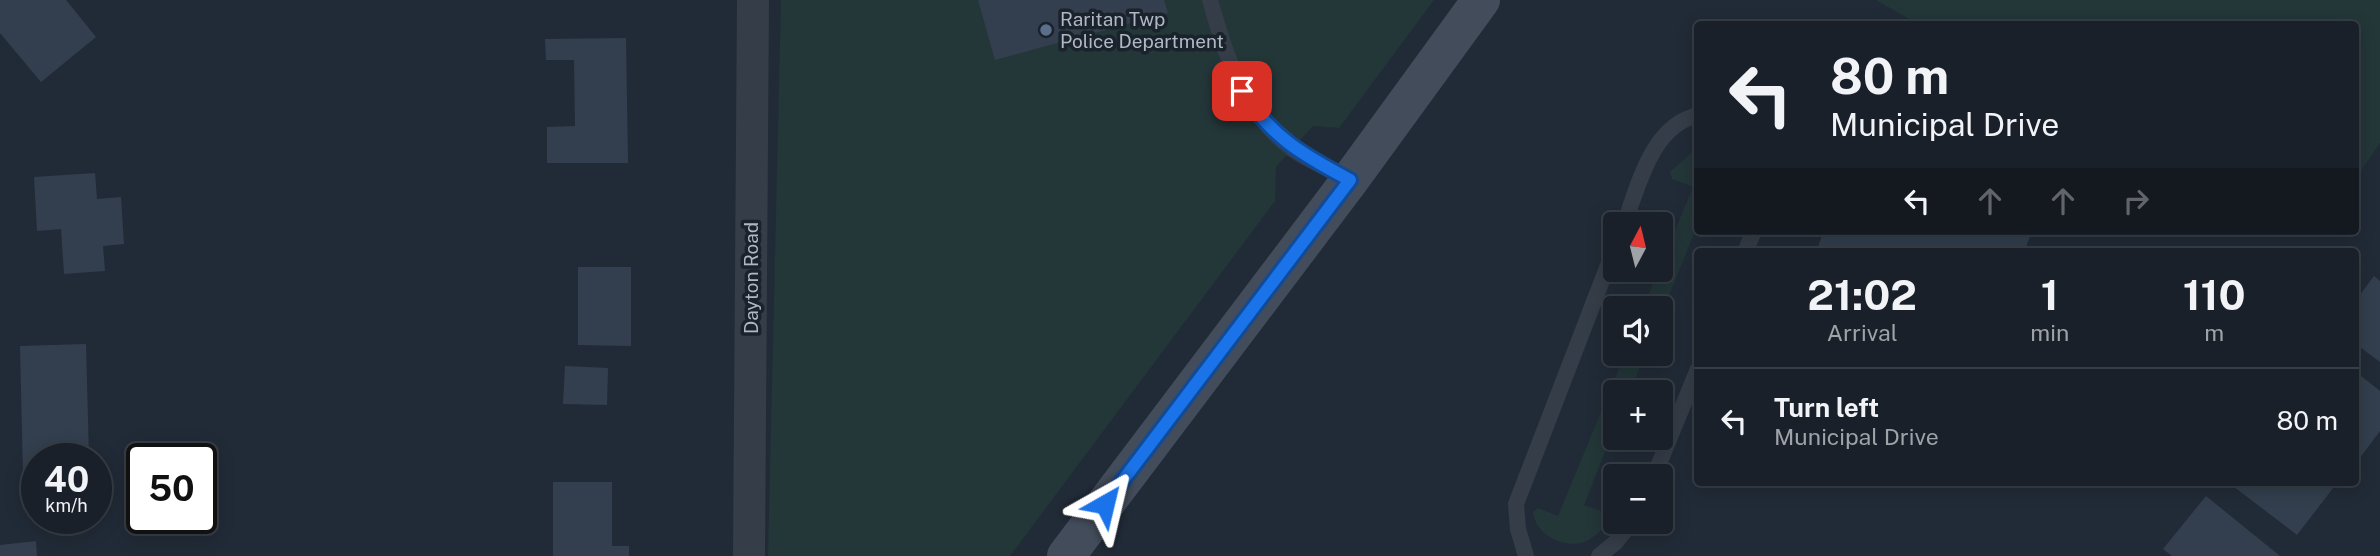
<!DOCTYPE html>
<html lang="en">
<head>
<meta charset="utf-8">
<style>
  body { margin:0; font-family:"Public Sans",sans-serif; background:#262d35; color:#f1f3f6; height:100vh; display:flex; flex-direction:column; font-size:26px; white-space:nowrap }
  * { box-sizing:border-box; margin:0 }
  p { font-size:23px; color:#9fa3a8 }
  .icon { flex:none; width:38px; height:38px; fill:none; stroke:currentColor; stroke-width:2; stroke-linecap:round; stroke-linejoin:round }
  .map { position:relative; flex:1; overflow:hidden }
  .panel { position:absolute; left:1694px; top:248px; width:665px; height:238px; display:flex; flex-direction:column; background:#192029; border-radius:7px; box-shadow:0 4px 18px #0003,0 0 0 2px #373e46 }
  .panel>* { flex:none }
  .top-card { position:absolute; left:1694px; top:21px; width:665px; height:214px; border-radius:7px; box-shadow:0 4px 18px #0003,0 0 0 2px #373e46; background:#192029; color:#f1f3f6; overflow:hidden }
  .needle { width:46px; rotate:7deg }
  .buttons { position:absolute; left:1603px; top:212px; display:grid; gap:14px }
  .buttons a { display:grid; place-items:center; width:70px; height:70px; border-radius:7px; background:#192029; box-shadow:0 4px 18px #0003,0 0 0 2px #373e46; font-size:35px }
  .speed { position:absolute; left:21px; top:443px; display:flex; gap:14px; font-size:35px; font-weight:700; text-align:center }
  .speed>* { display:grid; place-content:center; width:91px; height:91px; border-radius:50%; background:#192029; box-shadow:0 4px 18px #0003,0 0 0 2px #373e46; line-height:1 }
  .speed small { font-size:18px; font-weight:400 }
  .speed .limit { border:4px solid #111; border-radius:10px; background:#fff; color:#111 }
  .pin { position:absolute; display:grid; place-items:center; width:60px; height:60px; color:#fff; margin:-30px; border-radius:14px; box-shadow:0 4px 10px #0006 }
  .me { position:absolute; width:77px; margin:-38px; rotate:37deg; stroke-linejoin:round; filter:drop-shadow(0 0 5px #0008) }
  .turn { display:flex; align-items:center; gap:24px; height:147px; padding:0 21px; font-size:32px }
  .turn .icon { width:91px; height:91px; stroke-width:2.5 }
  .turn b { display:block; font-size:49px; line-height:60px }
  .lanes { display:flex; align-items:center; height:66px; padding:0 21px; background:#0003; justify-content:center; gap:35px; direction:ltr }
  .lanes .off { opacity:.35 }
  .eta { display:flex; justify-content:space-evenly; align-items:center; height:119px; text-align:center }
  .eta b { font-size:42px; font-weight:700; line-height:49px }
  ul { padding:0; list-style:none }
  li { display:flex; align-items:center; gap:21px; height:105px; padding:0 21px; border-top:2px solid #373e46 }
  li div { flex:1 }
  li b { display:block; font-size:26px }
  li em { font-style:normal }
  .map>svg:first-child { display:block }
  .green { fill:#233638 }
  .building { fill:#333f4e }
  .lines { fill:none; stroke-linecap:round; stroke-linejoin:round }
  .lane { stroke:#353d48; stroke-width:16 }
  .street { stroke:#353d48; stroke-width:32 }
  .secondary { stroke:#434c5b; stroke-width:38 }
  .route-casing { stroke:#114b97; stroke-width:18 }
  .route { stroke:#1a73e8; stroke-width:12 }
  .service-dot { fill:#5c6f8a; stroke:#1a222c; stroke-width:2.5 }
  .labels { text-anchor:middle; stroke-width:7; stroke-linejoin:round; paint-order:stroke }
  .poi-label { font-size:19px; fill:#afb8c4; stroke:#1a222c; text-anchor:start }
  .street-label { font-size:19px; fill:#afb8c4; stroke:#1a222c }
</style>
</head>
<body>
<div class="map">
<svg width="2380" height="556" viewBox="0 0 2380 556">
  <rect width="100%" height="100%" fill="#212b37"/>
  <g class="green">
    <polygon points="781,0 1434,0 1339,128 1313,126 1276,167 1275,201 1010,556 768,556"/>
    <polygon points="1876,0 2380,0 2380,143 2356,178 2356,24 1918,24"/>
    <polygon points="1697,148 1697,226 1661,316 1661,308 1643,308 1693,187 1672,179 1670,172"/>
    <path d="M1625 354H1645L1630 392H1615V427L1584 505 1607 513V525C1600 532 1593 538 1584 542 1563 549 1535 534 1533 512L1538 508 1558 516Z"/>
  </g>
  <g class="building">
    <polygon points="0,0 66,0 96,37 41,82 0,33"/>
    <polygon points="978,0 1164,0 1168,13 995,60"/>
    <polygon points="626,38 628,163 547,163 547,127 575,126 574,60 546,60 545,39"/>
    <polygon points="95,173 97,199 121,197 124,244 103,246 105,271 64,274 61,229 37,231 34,177"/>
    <polygon points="1819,231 2032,231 2024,252 1816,252 1823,233"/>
    <polygon points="578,267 631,267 631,346 578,345"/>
    <polygon points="2374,276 2380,281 2380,362 2356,344 2356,300"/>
    <polygon points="86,344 89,458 37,458 37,476 23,476 20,346"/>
    <polygon points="565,366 608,368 607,405 563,404"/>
    <polygon points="2356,372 2380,391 2380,431 2356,463"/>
    <polygon points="553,482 612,482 612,546 629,546 629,556 553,556"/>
    <polygon points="2229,483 2337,483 2297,535"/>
    <polygon points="2206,496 2280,556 2172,556 2163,549"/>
    <polygon points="36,541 37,556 0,556 0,545"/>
  </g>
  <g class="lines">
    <g class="lane">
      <path d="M1210 0C1226 57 1243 112 1292 149 1309 161 1331 170 1350 180"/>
      <path d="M1624 224C1639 185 1651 126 1698 115"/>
      <polyline points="1745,252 1754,231"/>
      <polyline points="1654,476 1698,369"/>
      <polyline points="1526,556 1518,529 1516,504 1615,247"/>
      <polyline points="1599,556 1616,542 1632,522"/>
    </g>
    <polyline class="street" points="749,556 753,0"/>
    <polyline class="secondary" points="1066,556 1350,180 1481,0"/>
  </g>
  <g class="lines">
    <defs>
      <path id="route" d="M1105 504 1350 180C1303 155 1271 137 1242 91"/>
    </defs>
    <use href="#route" class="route-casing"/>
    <use href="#route" class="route"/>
  </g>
  <circle class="service-dot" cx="1046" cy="30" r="7"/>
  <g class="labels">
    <g class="poi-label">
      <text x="1060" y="26">Raritan Twp<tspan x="1060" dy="22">Police Department</tspan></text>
    </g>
    <g class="street-label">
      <text transform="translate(751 278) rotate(-90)" y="7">Dayton Road</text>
    </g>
  </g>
</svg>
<div class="buttons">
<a><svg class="needle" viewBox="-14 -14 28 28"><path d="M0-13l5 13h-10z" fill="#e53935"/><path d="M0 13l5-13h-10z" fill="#9fa3a8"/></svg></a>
<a><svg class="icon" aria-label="sound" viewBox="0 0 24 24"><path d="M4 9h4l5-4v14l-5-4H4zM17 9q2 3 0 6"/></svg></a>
<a>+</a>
<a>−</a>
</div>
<div class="speed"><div>40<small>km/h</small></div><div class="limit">50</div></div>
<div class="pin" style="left:1242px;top:91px;background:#d93025"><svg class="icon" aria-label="arrive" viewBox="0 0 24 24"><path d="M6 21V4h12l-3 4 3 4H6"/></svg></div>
<svg class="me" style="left:1105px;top:504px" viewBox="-20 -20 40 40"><path d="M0-17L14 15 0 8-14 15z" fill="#1a73e8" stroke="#fff" stroke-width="4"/></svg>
<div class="top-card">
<div class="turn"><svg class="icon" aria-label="left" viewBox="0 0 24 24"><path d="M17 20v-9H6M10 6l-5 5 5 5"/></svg><div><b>80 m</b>Municipal Drive</div></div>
<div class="lanes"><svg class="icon" aria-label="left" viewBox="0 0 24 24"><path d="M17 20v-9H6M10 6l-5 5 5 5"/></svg><svg class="icon off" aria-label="ahead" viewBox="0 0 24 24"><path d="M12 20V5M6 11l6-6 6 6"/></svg><svg class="icon off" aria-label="ahead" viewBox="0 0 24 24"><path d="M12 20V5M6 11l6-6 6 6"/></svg><svg class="icon off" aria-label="right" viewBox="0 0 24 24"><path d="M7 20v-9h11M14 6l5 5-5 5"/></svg></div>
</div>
<section class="panel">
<div class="eta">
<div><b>21:02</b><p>Arrival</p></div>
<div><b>1</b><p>min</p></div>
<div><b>110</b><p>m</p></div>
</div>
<ul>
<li><svg class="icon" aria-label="left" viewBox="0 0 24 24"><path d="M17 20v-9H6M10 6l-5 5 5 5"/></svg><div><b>Turn left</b><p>Municipal Drive</p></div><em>80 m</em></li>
</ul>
</section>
</div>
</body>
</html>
